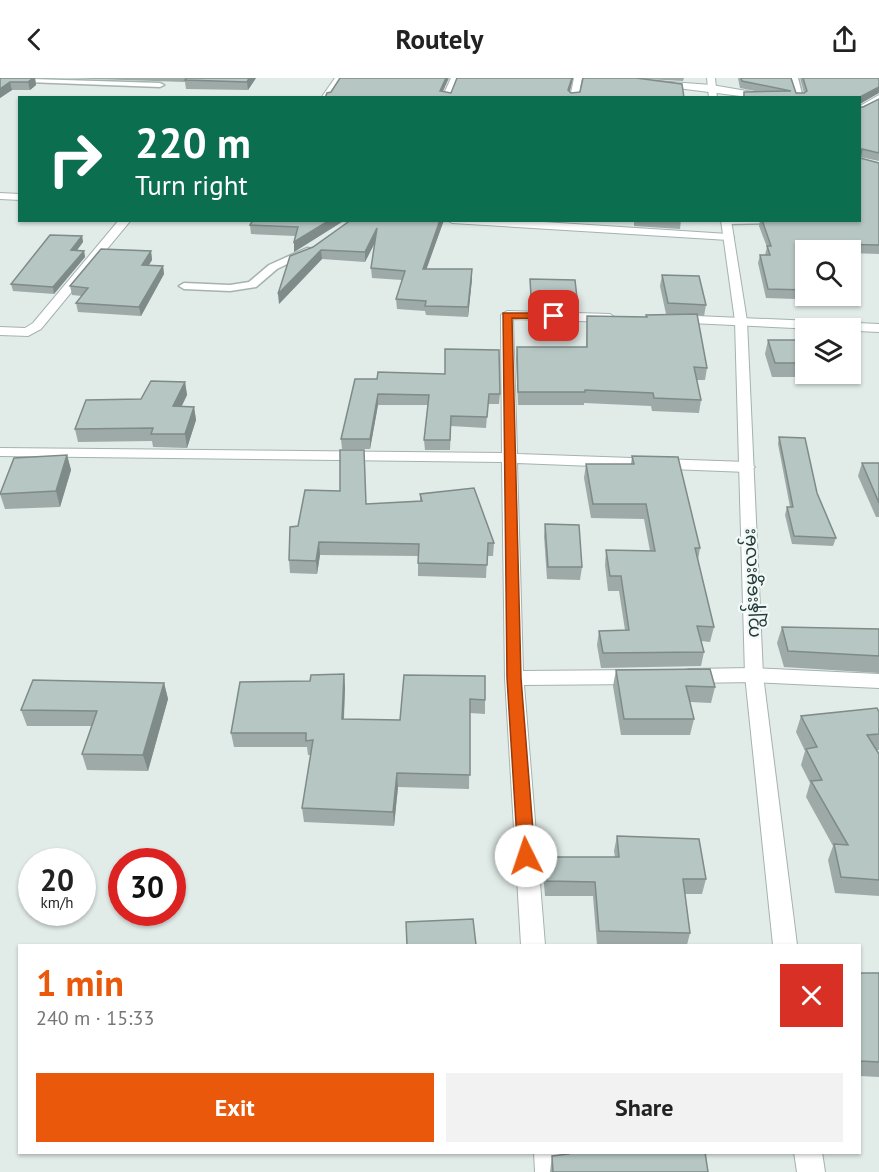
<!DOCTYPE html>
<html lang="en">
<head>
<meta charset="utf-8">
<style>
  body { margin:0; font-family:"PT Sans","Noto Sans Myanmar",sans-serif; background:#f2f2f2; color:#222; height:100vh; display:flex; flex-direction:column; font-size:22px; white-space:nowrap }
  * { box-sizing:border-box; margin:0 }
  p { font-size:20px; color:#767676 }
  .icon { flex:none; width:33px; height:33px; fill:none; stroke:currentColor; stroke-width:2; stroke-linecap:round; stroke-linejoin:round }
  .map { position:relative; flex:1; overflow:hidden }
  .details { position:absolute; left:18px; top:866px; width:843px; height:210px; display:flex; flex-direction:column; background:#fff; border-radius:0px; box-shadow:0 2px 4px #0004 }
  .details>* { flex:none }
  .guide { position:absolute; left:18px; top:18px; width:843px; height:126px; border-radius:0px; box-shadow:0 2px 4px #0004; background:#0b6e4f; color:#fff; overflow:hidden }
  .controls { position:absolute; left:795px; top:162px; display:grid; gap:12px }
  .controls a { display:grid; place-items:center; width:66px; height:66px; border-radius:0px; background:#fff; box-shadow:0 2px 4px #0004; font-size:30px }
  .speed { position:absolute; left:18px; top:770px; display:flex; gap:12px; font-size:30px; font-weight:700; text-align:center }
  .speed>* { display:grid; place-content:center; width:78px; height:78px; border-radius:50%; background:#fff; box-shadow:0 2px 4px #0004; line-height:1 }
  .speed small { font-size:15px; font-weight:400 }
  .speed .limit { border:9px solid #d22; background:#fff; color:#111 }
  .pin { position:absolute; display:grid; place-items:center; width:51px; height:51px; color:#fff; margin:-26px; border-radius:12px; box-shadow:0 3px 9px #0006 }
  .me { position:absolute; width:66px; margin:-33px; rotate:356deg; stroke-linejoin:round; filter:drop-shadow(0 0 4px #0008) }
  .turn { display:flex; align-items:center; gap:21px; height:126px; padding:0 18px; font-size:27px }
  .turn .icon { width:78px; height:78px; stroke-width:2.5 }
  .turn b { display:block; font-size:42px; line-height:51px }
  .round { display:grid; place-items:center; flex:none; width:63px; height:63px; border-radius:0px; background:#f2f2f2 }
  .summary { display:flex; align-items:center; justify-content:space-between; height:102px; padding:0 18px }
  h1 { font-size:36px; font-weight:700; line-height:45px; color:#ea580c }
  .button { display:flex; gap:12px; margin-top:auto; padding:12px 18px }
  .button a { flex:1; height:69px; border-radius:0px; background:#ea580c; color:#fff; font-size:24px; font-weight:700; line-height:69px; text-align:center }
  .button a+a { background:#f2f2f2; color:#222 }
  header { display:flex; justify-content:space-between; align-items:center; height:78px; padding:0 18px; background:#fff; font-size:27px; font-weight:700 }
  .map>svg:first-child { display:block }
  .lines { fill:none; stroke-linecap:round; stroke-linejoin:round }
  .service-casing { stroke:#a4b3b0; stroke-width:3 }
  .minor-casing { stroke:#a4b3b0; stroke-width:2 }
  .tertiary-casing { stroke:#a4b3b0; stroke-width:2 }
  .service { fill:#fff; fill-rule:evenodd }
  .minor { fill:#fff; fill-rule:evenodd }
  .tertiary { fill:#fff; fill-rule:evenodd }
  .wall { fill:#9daaa7 }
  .shaded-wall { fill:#7f8b88 }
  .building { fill:#b6c6c2; stroke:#7f8b88; stroke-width:1.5 }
  .route { fill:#ea580c; stroke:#983908; stroke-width:1.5 }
  .labels { text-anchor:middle; stroke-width:4.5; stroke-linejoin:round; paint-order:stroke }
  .street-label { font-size:18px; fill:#223b39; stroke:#f1f8f6 }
</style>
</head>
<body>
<header><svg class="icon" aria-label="back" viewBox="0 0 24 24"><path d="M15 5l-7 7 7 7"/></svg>Routely<svg class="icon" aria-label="share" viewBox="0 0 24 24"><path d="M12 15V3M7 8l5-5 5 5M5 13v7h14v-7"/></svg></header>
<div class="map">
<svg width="879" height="1094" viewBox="0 0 879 1094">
  <rect width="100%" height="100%" fill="#e1ebe8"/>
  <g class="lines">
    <defs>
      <g id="service">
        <polygon points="0,0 160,5 164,7 160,9 0,3"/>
        <polygon points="790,0 798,0 803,20 795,20"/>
        <polygon points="790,142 785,145 726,146 721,143"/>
        <polygon points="307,170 316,172 277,191 256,209 230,213 184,211 179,208 184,205 230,207 249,204 269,187"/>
      </g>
      <g id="minor">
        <polygon points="335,0 343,0 330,20 321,20"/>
        <polygon points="451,0 459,0 451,20 442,20"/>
        <polygon points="574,0 582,0 578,20 570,20"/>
        <polygon points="657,3 712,7 787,20 756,20 654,7"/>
        <polygon points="879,17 879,24 860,34 860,28"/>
        <polygon points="0,115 20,116 20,122 0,121"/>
        <polygon points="119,142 131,142 41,251 28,258 0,257 0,249 25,250 33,245"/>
        <polygon points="447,142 513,142 728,156 734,159 728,162 452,145"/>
        <polygon points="507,233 610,236 616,240 610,244 513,241 517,376 747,384 755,389 747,394 517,385 523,593 637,592 644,594 646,599 644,604 637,606 524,607 545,867 521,867 505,600 502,384 0,378 0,370 502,375 501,237"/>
        <polygon points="674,237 879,246 879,254 670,244 670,238"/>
        <polygon points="754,590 879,596 879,610 754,604 689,605 682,603 680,598 682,593 689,591"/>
        <polygon points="534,1074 562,1074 563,1094 535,1094"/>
      </g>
      <g id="tertiary">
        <polygon points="707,0 715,0 717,20 709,20"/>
        <polygon points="721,142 731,142 747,243 763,597 797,867 773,867 745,597 735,243"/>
        <polygon points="794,1074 822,1074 825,1094 797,1094"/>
      </g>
    </defs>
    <use href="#service" class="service-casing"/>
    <use href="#minor" class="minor-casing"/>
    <use href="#tertiary" class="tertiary-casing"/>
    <use href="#service" class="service"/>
    <use href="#minor" class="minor"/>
    <use href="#tertiary" class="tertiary"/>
  </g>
  <g class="wall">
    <polygon points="0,0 35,0 36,7 30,12 12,12 0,20"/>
    <polygon points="64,0 256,0 248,12 186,11 185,4"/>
    <polygon points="573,0 570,13 571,15 580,14 583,0 684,0 683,3 646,1 684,20 331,14 443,13 451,15"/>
    <polygon points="738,0 791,0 796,15 804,15 800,0 879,0 860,25 860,29 863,29 879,21 879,83 860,79 860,80 879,85 879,176 850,175 850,172 806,172 806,218 850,218 850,202 856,214 854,223 766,220 758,185 760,177 765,177 767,169 759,148 760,142 860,142 860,20 743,20 744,14 760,14 740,10"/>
    <polygon points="345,142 294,174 294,164 295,158 251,156 250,147"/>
    <polygon points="444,142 426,191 472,201 468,239 426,237 425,233 397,231 396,221 402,202 372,200 371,190 375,163 365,184 322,181 279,226 313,169"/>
    <polygon points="634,142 681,142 680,151 634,148"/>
    <polygon points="82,158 83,164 77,172 84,173 85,179 54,216 13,213 11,206"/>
    <polygon points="151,173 152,182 149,187 163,188 164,196 141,238 78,234 76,225 82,218 72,217 70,208"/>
    <polygon points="662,197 706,227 704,238 697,237 707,290 705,302 697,302 701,322 699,335 652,333 651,328 584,325 584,327 518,327 516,281 517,269 586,269 587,238 646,239 666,236 660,208"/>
    <polygon points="530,201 577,220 576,233 531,232 530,215"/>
    <polygon points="768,262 806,278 806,295 804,299 772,299 765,276"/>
    <polygon points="355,301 500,316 499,326 488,326 486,350 451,348 450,372 425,372 424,362 428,327 378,327 370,371 342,371 341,361"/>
    <polygon points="185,304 187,317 182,328 194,329 196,342 187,370 153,369 152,363 78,364 75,351 141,321"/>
    <polygon points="779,359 817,415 836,460 833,468 792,466 785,437 787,429 790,429 778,366"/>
    <polygon points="67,377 71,392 60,429 5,431 0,416"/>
    <polygon points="632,378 700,470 698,482 714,549 710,564 701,563 704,574 701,588 601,590 597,567 599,553 625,552 619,513 608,513 605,487 606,472 650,473 644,441 591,440 584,400 586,386 631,386"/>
    <polygon points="862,385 879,385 879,439 876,439 858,398"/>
    <polygon points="420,416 494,465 493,478 487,478 486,500 418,498 418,478 320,477 317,496 290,495 289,482 298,448 366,426 420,423"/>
    <polygon points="545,446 582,489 580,502 547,501 544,458"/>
    <polygon points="782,549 879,551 879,595 784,589 777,565"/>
    <polygon points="616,592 715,609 711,625 690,624 694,641 690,657 621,657 613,608"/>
    <polygon points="344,596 345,610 344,641 400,642 404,597 485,622 485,636 470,635 469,711 398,709 394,748 304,744 302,730 311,677 308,677 307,669 234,669 231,655 310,603"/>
    <polygon points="164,605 168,621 148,693 87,692 82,676 92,648 27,648 21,632"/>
    <polygon points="879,634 879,672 876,672 879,676 879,818 835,815 828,782 833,768 806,719 810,705 801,687 805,673 796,654 801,638"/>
    <polygon points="617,758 706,801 702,816 685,816 690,855 687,867 597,867 593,818 545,818 543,794 545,779 615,779 614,773"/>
    <polygon points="860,895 879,895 879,999 860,998"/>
    <polygon points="564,1074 705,1074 708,1094 550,1094 552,1078 564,1076"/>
  </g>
  <g class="shaded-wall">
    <polygon points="33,0 35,0 36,7 30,12 28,4"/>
    <polygon points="249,0 256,0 248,12 247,4"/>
    <polygon points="446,0 449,0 440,20 440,13"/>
    <polygon points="572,0 573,0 568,20 568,12"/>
    <polygon points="10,4 12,12 0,20 0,11"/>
    <polygon points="879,9 879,15 860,26 860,19"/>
    <polygon points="330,142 345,142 294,174 294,164"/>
    <polygon points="440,142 444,142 423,201 423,191"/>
    <polygon points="377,150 378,159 365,184 365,174"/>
    <polygon points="82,158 83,164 72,179 71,172"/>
    <polygon points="321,172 322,181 279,226 278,216"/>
    <polygon points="84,173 85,179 54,216 53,209"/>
    <polygon points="151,173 152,182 143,196 142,187"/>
    <polygon points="163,188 164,196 141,238 139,229"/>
    <polygon points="472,191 472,201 468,239 468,229"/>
    <polygon points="185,304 187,317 175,341 173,328"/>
    <polygon points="378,316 378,327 370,371 370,361"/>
    <polygon points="194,329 196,342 187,370 185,356"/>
    <polygon points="67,377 71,392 60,429 56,413"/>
    <polygon points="319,464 320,477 317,496 316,483"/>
    <polygon points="344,596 345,610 343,655 342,641"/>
    <polygon points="164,605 168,621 148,693 143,677"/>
    <polygon points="397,695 398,709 394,748 393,734"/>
  </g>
  <g class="building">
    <polygon points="0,0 33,0 28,4 10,4 0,11"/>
    <polygon points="187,0 249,0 247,4 185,2"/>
    <polygon points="340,0 446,0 440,13 451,15 457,0 572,0 568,12 571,15 580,14 583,0 636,0 682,6 684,20 325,20 327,15 331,14"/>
    <polygon points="741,0 791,0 796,15 804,15 807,13 803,0 879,0 879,9 860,19 860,29 863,29 879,21 879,75 862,71 860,80 879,85 879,167 833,166 836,172 806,172 806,212 768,211 760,177 770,177 767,168 771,168 762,142 860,142 860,20 744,20 744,14 791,13 742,3"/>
    <polygon points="253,142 330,142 294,164 298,149 250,147"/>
    <polygon points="351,142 440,142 423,191 472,191 468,229 425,228 426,223 396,221 405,193 371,190 377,150 365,174 321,172 278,216 290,178 313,169"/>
    <polygon points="50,157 82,158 71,172 84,173 53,209 11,206"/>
    <polygon points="101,171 151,173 142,187 163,188 139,229 76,225 88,210 70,208"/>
    <polygon points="662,197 699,198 706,227 668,225"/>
    <polygon points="530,201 575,202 577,220 531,218"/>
    <polygon points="850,202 856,214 850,214"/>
    <polygon points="697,236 707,290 694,289 701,322 654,320 653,315 585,312 585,314 518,314 517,269 587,269 587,238 647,239 646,237"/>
    <polygon points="768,262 799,262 806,278 806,285 775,285"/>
    <polygon points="445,271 499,272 500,316 489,316 487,339 451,338 450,362 424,362 429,317 378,316 370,361 341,361 355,301 377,301 378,294 445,296"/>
    <polygon points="151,303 185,304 173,328 194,329 185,356 151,356 153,350 75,351 86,322 141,321"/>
    <polygon points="779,359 805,360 817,415 836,460 794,458 787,429 793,429"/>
    <polygon points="340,372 364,372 366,426 422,423 420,416 474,410 494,465 488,465 487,487 418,485 419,466 319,464 316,483 289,482 290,449 298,448 305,412 340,413"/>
    <polygon points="67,377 56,413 0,416 14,380"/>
    <polygon points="632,378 678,379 700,470 695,470 714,549 697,548 704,574 603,575 599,553 629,552 621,498 610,498 606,472 655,473 646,426 593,426 586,386 634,386"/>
    <polygon points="862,385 879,385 879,425"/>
    <polygon points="545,446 579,447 582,489 548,489"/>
    <polygon points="782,549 879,551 879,578 788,573"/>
    <polygon points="710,591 715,609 686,608 694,641 624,641 616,592"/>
    <polygon points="344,596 342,641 400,642 404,597 485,598 485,622 470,621 470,697 397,695 393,734 302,730 313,662 306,663 306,655 231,655 240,604 310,603 311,597"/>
    <polygon points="33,602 164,605 143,677 82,676 97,633 21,632"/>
    <polygon points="877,630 879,634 879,656 867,657 879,676 879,802 841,799 834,766 848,767 811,703 822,702 806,671 817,669 801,638"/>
    <polygon points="617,758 699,761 706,801 683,801 690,855 599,853 595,804 547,803 545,779 619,779"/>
    <polygon points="473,841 476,867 407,867 406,844"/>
    <polygon points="860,895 879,895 879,984 860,983"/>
    <polygon points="568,1074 705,1074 708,1094 553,1094 552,1078 569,1076"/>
  </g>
  <polygon class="route" points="503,235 554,235 558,238 554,241 512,240 521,600 535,778 532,783 520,783 518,778 507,600"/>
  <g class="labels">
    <g class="street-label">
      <text transform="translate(751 505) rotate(-92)" y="6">ကျွန်းမွှေးလမ်း</text>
    </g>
  </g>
</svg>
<div class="controls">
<a><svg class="icon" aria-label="search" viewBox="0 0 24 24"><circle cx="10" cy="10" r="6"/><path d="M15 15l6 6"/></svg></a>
<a><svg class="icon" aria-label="layers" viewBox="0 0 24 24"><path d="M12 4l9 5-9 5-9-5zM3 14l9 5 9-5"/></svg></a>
</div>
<div class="speed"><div>20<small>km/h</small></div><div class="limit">30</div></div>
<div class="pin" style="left:554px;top:238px;background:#d93025"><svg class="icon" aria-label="arrive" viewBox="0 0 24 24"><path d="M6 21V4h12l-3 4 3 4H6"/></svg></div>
<svg class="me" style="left:526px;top:778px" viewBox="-20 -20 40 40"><circle r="19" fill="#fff"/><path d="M0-13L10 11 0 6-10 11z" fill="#ea580c"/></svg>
<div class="guide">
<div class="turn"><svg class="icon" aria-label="right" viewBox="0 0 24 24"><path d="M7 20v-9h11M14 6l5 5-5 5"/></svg><div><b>220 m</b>Turn right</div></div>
</div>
<section class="details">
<div class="summary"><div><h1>1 min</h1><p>240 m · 15:33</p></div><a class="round" style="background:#d93025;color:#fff"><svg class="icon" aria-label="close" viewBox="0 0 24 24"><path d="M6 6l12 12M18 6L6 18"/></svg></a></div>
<div class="button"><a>Exit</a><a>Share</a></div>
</section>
</div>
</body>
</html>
